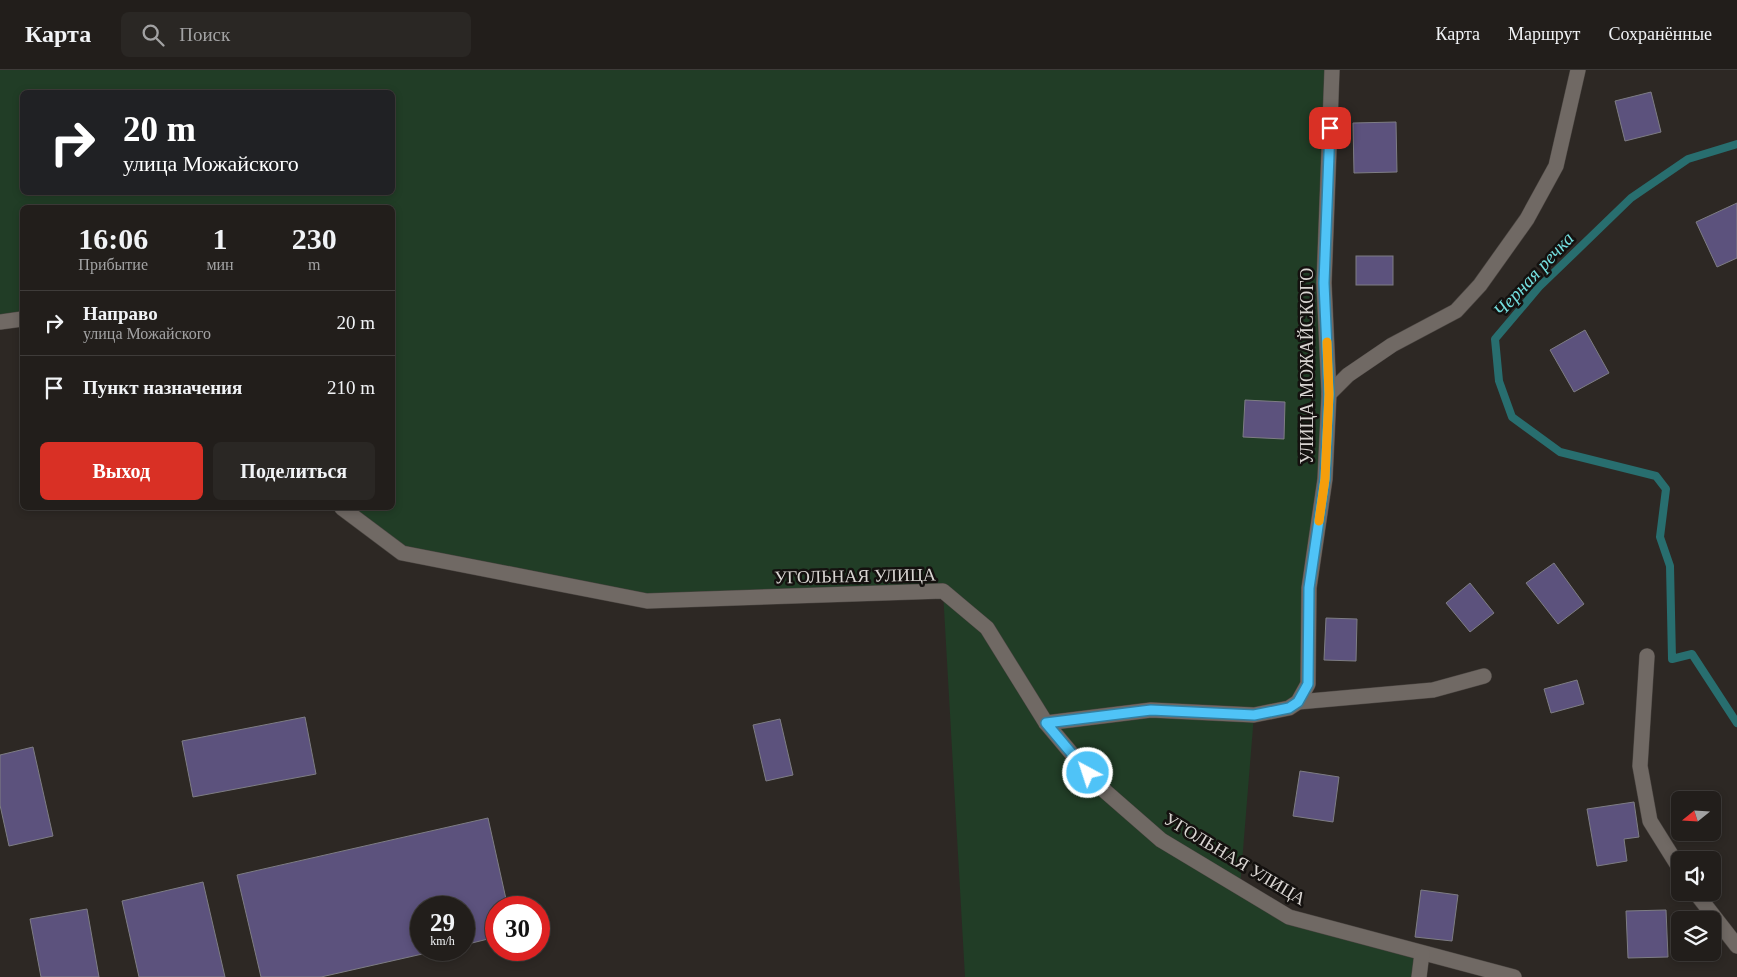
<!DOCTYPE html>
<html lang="ru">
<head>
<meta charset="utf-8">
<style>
  body { margin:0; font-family:Georgia,serif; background:#2a2724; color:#f1f3f6; height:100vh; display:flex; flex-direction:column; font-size:19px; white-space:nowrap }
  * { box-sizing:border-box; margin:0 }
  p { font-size:16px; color:#a2a2a3 }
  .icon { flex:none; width:28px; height:28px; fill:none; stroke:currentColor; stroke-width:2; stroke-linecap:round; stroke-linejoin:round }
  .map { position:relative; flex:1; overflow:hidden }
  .drawer { position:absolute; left:20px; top:135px; width:375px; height:305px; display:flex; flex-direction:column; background:#221e1b; border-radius:8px; box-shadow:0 2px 8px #0003,0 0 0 1px #3f3c3a }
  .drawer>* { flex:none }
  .banner { position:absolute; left:20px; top:20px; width:375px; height:105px; border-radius:8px; box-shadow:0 2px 8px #0003,0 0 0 1px #3f3c3a; background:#202124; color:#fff; overflow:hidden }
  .needle { width:32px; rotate:252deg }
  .controls { position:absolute; left:1671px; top:721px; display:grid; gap:10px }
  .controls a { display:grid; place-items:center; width:50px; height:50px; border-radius:8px; background:#221e1b; box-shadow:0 2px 8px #0003,0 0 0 1px #3f3c3a; font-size:25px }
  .speed { position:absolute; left:410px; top:826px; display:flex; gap:10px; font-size:25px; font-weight:700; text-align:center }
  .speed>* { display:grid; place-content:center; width:65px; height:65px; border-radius:50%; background:#221e1b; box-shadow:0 2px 8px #0003,0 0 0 1px #3f3c3a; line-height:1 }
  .speed small { font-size:12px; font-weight:400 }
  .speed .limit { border:8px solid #d22; background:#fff; color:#111 }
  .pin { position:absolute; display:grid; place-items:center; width:42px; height:42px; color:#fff; margin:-21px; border-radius:10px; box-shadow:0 2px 8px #0006 }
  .me { position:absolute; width:55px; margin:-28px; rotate:320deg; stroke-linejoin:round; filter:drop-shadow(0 0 4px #0008) }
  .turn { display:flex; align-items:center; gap:18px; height:105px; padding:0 20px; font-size:22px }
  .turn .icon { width:65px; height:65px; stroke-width:2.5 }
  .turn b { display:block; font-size:35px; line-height:42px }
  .eta { display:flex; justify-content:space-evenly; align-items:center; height:85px; text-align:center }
  .eta b { font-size:30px; font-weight:700; line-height:35px }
  .primary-button { display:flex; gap:10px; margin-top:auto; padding:10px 20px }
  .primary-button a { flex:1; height:58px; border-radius:8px; background:#d93025; color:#fff; font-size:20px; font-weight:700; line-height:58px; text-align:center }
  .primary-button a+a { background:#2a2724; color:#f1f3f6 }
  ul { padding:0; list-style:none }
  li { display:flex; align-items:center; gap:15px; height:65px; padding:0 20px; border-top:1px solid #3f3c3a }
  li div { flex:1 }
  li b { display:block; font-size:19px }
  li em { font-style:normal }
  header { display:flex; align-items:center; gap:30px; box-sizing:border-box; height:70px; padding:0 25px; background:#221e1b; border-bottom:1px solid #3f3c3a }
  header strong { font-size:24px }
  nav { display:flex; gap:28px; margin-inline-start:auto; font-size:18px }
  .search { width:350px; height:45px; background:#2a2724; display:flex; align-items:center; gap:12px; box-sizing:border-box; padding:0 18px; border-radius:8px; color:#a2a2a3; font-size:19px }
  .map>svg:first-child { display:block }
  .green { fill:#213d26; fill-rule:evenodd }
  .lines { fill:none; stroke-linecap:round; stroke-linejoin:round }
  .stream { stroke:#286e6f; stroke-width:8 }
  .building { fill:#5c527d; stroke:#7e7d84 }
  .minor-casing { stroke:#494440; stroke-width:16 }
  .minor { stroke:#706964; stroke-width:15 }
  .route-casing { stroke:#337fa1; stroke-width:12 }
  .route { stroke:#4fc3f7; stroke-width:9 }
  .slow { stroke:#f59e0b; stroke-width:9 }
  .labels { text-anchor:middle; stroke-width:5; stroke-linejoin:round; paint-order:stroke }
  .street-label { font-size:18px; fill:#d9d5d2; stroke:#14110f }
  .water-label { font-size:19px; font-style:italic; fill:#74dfdf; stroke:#14110f }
</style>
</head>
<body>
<header>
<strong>Карта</strong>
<div class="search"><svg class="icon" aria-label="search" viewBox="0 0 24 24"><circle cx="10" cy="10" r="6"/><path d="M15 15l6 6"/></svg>Поиск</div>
<nav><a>Карта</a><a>Маршрут</a><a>Сохранённые</a></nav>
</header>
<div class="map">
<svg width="1737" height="907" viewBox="0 0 1737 907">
  <rect width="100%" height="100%" fill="#2d2824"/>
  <path class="green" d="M0 0H1332L1329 324 1308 614 1289 638 1254 645 1240 817 1289 847 1422 883 1419 907H965L943 521 647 531 402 483 342 438H392V138H22V249L0 252ZM22 22H392V122H22Z"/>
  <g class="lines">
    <polyline class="stream" points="1737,74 1688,89 1631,128 1539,217 1495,269 1499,311 1512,347 1560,382 1656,406 1666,419 1660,467 1670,496 1672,589 1692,584 1737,653"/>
  </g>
  <g class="building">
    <polygon points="1651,22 1661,62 1625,71 1615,31"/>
    <polygon points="1396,52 1397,102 1354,103 1353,53"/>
    <polygon points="1737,133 1737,188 1717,197 1696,152"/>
    <rect x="1356" y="186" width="37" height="29"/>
    <polygon points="1585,260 1609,303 1574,322 1550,280"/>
    <polygon points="1245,330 1285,332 1284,369 1243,367"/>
    <polygon points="1554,493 1584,534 1558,554 1526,513"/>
    <polygon points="1470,513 1494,543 1470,562 1446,533"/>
    <polygon points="1326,548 1357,549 1356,591 1324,590"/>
    <polygon points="1577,610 1584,634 1551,643 1544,619"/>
    <polygon points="305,647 316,704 193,727 182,671"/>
    <polygon points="780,649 793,705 766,711 753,655"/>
    <polygon points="33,677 53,766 9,776 0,735 0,685"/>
    <polygon points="1300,701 1339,707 1333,752 1293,746"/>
    <polygon points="1634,732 1639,767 1624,769 1627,791 1597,796 1587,739"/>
    <polygon points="488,748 508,838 496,838 496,867 464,875 464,838 421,838 421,880 440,880 321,907 261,907 237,805"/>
    <polygon points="203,812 225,907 139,907 122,831"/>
    <polygon points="1421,820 1458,825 1452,871 1415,867"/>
    <polygon points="87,839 99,907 41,907 30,849"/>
    <polygon points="1666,840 1668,887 1628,888 1626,841"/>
  </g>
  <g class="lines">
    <defs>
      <g id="minor">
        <polyline points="0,252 22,249"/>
        <polyline points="1329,324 1348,305 1392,275 1456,241 1480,215 1527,149 1556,96 1578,0"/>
        <polyline points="342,438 402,483 647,531 943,521 987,558 1046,653 1098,715 1161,770 1289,847 1514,907"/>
        <polyline points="1647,586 1640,696 1650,751 1680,799"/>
        <polyline points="1298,632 1433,620 1484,606"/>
        <polyline points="1046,653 1151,640 1254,645 1289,638 1298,632 1308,614 1309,518 1325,409 1329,324 1324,213 1332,0"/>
        <polyline points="1695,822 1737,876"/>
        <polyline points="1419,907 1422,883"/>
      </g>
    </defs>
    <use href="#minor" class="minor-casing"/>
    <use href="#minor" class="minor"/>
  </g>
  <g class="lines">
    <defs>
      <polyline id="route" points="1088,703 1046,653 1151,640 1254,645 1289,638 1298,632 1308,614 1309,518 1325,409 1329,324 1324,213 1330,58"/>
    </defs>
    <use href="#route" class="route-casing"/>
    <use href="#route" class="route"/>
    <polyline class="slow" points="1319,451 1325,409 1329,324 1327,272"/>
  </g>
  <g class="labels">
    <g class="street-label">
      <text transform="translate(1307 296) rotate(-90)" y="6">УЛИЦА МОЖАЙСКОГО</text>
      <text transform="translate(855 506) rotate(-1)" y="6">УГОЛЬНАЯ УЛИЦА</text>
      <text transform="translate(1235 789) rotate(31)" y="6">УГОЛЬНАЯ УЛИЦА</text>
    </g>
    <g class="water-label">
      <text transform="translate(1533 204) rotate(-47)" y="7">Черная речка</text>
    </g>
  </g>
</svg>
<div class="controls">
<a><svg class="needle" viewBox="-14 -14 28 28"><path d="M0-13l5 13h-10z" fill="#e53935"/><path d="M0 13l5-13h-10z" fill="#a2a2a3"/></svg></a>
<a><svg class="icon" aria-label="sound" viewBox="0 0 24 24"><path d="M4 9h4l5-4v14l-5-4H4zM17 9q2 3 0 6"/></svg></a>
<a><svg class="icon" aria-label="layers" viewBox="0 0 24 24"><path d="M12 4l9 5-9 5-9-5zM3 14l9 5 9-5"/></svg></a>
</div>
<div class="speed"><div>29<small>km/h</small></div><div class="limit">30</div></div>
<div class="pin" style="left:1330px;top:58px;background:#d93025"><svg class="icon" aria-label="arrive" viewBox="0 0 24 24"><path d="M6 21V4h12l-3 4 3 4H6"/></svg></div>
<svg class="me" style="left:1088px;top:703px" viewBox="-20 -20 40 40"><circle r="17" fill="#4fc3f7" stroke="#fff" stroke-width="3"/><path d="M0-11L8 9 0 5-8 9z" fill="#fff"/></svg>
<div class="banner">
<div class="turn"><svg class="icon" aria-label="right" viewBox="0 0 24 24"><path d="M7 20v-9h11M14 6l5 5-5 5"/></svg><div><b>20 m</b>улица Можайского</div></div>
</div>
<section class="drawer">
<div class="eta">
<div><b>16:06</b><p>Прибытие</p></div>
<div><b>1</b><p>мин</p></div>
<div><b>230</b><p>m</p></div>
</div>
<ul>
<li><svg class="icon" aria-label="right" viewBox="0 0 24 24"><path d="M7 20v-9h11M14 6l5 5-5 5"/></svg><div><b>Направо</b><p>улица Можайского</p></div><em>20 m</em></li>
<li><svg class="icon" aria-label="arrive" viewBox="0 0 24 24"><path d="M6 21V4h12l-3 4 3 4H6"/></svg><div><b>Пункт назначения</b></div><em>210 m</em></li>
</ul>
<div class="primary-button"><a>Выход</a><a>Поделиться</a></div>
</section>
</div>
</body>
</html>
